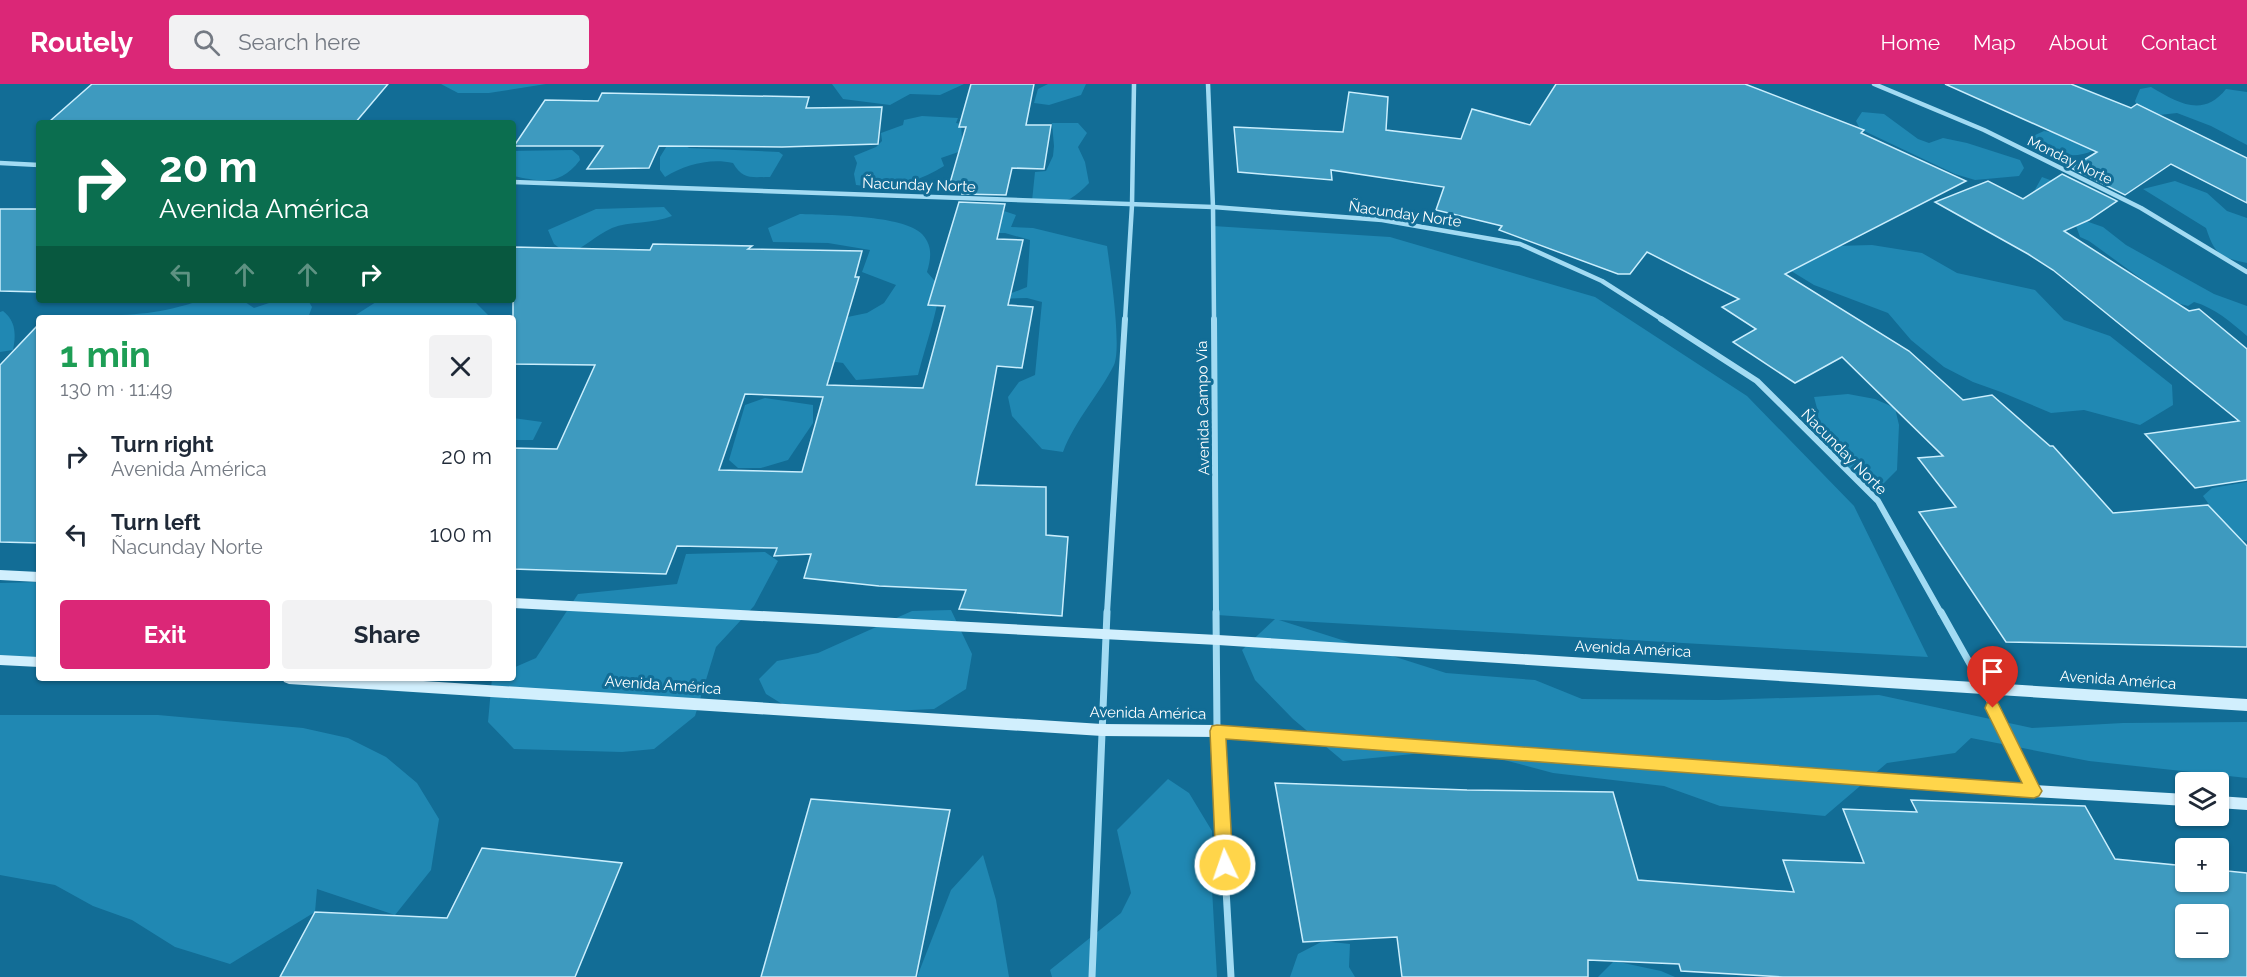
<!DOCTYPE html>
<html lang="en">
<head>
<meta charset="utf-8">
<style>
  body { margin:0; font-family:Raleway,sans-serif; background:#f2f2f3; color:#1f2937; height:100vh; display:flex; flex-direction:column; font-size:22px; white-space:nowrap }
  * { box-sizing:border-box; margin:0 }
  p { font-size:20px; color:#747a83 }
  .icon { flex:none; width:33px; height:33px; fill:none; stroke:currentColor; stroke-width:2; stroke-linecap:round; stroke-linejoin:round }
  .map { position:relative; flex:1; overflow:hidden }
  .sheet { position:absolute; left:36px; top:231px; width:480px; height:366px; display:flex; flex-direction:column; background:#fff; border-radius:6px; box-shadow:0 2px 4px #0004 }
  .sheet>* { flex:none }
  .top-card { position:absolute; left:36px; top:36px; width:480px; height:183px; border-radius:6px; box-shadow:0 2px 4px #0004; background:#0b6e4f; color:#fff; overflow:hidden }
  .fabs { position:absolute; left:2175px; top:688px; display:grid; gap:12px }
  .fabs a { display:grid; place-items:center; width:54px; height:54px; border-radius:6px; background:#fff; box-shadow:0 2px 4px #0004; font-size:30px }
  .pin { position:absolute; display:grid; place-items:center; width:51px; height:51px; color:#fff; margin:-62px -26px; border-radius:50% 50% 50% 0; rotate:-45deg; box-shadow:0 0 6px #0007 }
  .pin .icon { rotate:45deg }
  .me { position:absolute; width:66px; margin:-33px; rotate:357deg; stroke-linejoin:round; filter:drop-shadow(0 0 4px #0008) }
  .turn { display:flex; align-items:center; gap:21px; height:126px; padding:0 24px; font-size:27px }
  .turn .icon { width:78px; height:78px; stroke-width:2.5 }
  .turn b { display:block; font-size:42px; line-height:51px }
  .lanes { display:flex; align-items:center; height:57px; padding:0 24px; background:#0003; justify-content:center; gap:30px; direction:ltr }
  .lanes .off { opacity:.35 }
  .round { display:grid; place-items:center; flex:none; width:63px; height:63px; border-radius:6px; background:#f2f2f3 }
  .headline { display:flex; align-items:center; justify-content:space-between; height:102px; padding:0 24px }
  h1 { font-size:36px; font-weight:700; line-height:45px; color:#1e9e55 }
  .button { display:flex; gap:12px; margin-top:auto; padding:12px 24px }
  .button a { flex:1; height:69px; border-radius:6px; background:#db2777; color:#fff; font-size:24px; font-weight:700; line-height:69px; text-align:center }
  .button a+a { background:#f2f2f3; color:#1f2937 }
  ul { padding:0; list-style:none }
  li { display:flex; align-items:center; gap:18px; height:78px; padding:0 24px }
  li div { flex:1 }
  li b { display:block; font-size:22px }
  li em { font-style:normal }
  header { display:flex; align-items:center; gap:36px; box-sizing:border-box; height:84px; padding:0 30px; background:#db2777; color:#fff }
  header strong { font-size:28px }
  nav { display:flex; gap:33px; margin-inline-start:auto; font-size:21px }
  .search { width:420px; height:54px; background:#f2f2f3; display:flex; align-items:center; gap:15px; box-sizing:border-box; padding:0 21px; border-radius:6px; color:#747a83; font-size:22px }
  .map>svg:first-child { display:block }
  .green { fill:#2088b3 }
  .building { fill:#3e9abf; stroke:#caeefd; stroke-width:1.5; fill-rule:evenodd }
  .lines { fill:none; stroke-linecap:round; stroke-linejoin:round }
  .minor-far2 { stroke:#a2dbf3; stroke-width:4.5 }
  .minor-far1 { stroke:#a2dbf3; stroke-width:6 }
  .minor { stroke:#a2dbf3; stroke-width:7 }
  .secondary { fill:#d1effd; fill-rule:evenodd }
  .route { fill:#ffd54a; stroke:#a68a30; stroke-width:1.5 }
  .labels { text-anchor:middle; stroke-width:6; stroke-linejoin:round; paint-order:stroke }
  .far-street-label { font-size:14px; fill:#fff; stroke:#126d96 }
  .street-label { font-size:15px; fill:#fff; stroke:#126d96 }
</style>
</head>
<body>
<header>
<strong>Routely</strong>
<div class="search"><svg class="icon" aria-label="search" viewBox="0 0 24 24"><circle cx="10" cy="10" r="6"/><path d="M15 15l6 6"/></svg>Search here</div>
<nav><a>Home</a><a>Map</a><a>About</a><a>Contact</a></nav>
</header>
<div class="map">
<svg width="2247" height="893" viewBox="0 0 2247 893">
  <rect width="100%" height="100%" fill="#126d96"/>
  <g class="green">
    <polygon points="441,0 546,0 489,9 458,9"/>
    <polygon points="832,0 964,0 940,11 910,10 890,21 843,15"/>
    <polygon points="1048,0 1086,0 1081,11 1049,21 1034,19 1038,5"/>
    <path d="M2151 3C2178 19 2203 34 2226 5L2247 8V61L2211 42 2177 29 2159 31 2138 25 2135 17 2140 5Z"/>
    <polygon points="1862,28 1884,30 1918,55 1929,59 1943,54 1967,59 2020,76 2024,84 2019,92 1975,96 1955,90 1860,45 1856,37"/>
    <path d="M922 32 958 34 956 39 961 40 962 55 976 62 941 74 944 82C917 99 888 105 856 101L854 90 857 79 854 72 876 63 882 57 881 49 903 41 904 36Z"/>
    <path d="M1052 39H1078L1087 49 1078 63 1085 78 1089 99C1070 119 1058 123 1032 117L1035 88 1046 87 1053 72 1054 62Z"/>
    <path d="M2044 47 2057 49 2094 66C2070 78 2050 68 2029 54Z"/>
    <path d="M668 60H683L689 64 779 68 783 71 770 93C751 93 743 96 733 79 709 74 685 81 665 93L660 86V73Z"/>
    <path d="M572 66 579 72 580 76C560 102 543 98 513 92V67Z"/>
    <path d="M2042 93 2071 104 2080 135 2103 143 2126 161 2214 210 2247 222V252C2231 238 2215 224 2194 218L2188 222 2173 218 2089 157 2080 153 2075 139 2032 111Z"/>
    <path d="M2175 97 2207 109 2227 127 2247 134V179C2220 173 2215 171 2206 144L2143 105Z"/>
    <path d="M664 123 672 132C653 140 629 137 612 144 596 151 584 164 568 170L554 160 548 146 596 125Z"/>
    <path d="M1004 127 1016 131 1011 143 1033 144 1107 162C1110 184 1122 263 1114 281 1099 311 1075 336 1063 368L1042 365 1012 332 1008 313 1019 298 1035 291 1042 218 1027 214 997 215 1027 203 1030 156 1005 149H980L979 135Z"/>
    <path d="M800 130C827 131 904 131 922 150 933 162 931 174 927 188L940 203C937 230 925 263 918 291L856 296 843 279 800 273 828 237 867 229 884 219 896 201 862 188 870 166 828 159 773 158 768 144Z"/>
    <polygon points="1213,142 1390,153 1595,213 1747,312 1854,422 1928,573 1279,536 1446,589 1535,596 1582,615 1718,616 1879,611 2032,644 2123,639 2247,638 2247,694 2089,677 1971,654 1955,669 1887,679 1825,732 1720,722 1664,702 1553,689 1463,665 1343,677 1293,635 1255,596 1242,566 1275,535 1217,531"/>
    <polygon points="1872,161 1922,169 1957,189 2035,206 2064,236 2110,252 2172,301 2173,321 2140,341 2084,326 2051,329 2001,308 1973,298 1944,283 1911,256 1888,229 1814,201 1783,182 1835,162"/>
    <path d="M201 216H242L254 224 278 216H308L312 223 308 234H91L93 232C133 231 162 230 201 216Z"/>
    <polygon points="387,216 473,216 491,234 351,234 376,218"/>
    <path d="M3 227C16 237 16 251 13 266L0 268V228Z"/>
    <polygon points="1848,310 1875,315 1895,324 1899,341 1897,386 1883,400 1866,398 1840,380 1819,353 1818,328 1814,313"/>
    <polygon points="765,314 813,321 813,339 788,376 761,384 738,384 729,376 745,321"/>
    <polygon points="513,334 542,338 533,356 513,356"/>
    <polygon points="2247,398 2247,457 2232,453 2203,412 2212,404"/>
    <polygon points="765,468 778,477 754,522 716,563 695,632 654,665 622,668 514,665 488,638 492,594 513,594 513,584 536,574 578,510 677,500 686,470"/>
    <polygon points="39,498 39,578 0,576 0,499"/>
    <polygon points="951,526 972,570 966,605 934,625 868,628 827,635 811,627 787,623 766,610 759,595 777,577 818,569 912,527"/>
    <polygon points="0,631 158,631 303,644 348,654 386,673 417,699 439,735 431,786 395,831 317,805 315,828 230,880 175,863 132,836 93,822 55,801 0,791"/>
    <polygon points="1168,695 1189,709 1212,747 1212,805 1217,893 1052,893 1050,886 1121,829 1131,809 1117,746"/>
    <polygon points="983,771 996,816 1009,893 917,893 951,806"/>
    <polygon points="1323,857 1350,860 1349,883 1355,893 1290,893 1298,870"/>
    <polygon points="1614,877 1661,887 1675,893 1598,893"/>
  </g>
  <g class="building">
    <polygon points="92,0 388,0 355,39 50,37"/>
    <polygon points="971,0 1034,0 1026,41 1051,41 1044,85 1012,84 1006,111 962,110 965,99 950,99 966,43 959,43"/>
    <polygon points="1556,0 1745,0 1864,46 1861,49 1966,97 1785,190 1909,267 1963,316 1992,311 2050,362 2053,362 2113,429 2208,421 2247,462 2247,563 2006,558 1919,428 1956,423 1918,374 1943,372 1842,273 1795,299 1733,258 1756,245 1722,223 1739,215 1647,168 1630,190 1618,190 1499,146 1502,142 1436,126 1444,103 1331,86 1332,96 1238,88 1234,43 1343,48 1349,8 1388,13 1386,46 1461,55 1472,25 1530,41"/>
    <polygon points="1945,0 2071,0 2131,24 2137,20 2247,74 2247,119 2171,80 2125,111 2071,84 2097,68"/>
    <polygon points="602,9 809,13 806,24 882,23 878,60 782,63 659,62 649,84 587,85 603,62 514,62 545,16 598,17"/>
    <polygon points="2062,90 2117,117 2089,136 2064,147 2189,227 2199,225 2247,265 2247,396 2195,404 2145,350 2239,337 2053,186 2028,170 1935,118 1988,97 2023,115"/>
    <path d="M959 118 1005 120 997 155 1023 156 1008 221 1033 223 1022 284 997 282 976 401 1046 403V451L1068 453 1062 532 959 525 966 506 879 502 804 494 811 470 774 472 777 464 677 462 666 490 513 485V364L557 365 595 281 513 280V163L650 166 653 160 752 162 748 165 862 167 855 193H859L827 301 923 304 945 222 928 221ZM745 310 823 313 802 388 719 386Z"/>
    <polygon points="0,125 39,125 39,208 0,207"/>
    <polygon points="39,240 39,459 0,458 0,281"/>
    <path d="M1275 699 1467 706 1613 708 1638 796 1794 808 1783 776 1864 779 1843 725 1917 728 1911 716 2085 722 2115 775 2186 782V798H2218V786L2247 789V893H1783L1681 887 1679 880 1588 876V893H1402L1397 853 1303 858ZM2186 831H2218V864H2186Z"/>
    <polygon points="811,715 950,726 916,893 761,893"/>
    <polygon points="482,764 622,779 575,893 280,893 315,828 447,834"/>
  </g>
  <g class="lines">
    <g class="minor-far2">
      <polyline points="1208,0 1213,123 1214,236"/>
      <polyline points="1874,0 1984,46 2141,124 2247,188"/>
      <polyline points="0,79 39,81"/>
      <polyline points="513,98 1213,123 1382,136 1520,160 1602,197 1663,236"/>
      <polyline points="1125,236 1132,121 1134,0"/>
    </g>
    <g class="minor-far1">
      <polyline points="1214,235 1216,529"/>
      <polyline points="1661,235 1757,297 1878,417 1941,529"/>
      <polyline points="1107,529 1125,235"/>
    </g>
    <g class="minor">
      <polyline points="1216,528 1217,647 1231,893"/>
      <polyline points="1941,528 1983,603 2034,707"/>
      <polyline points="1092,893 1107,528"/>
    </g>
    <g class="secondary">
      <polygon points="0,486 39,488 39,498 0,496"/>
      <polygon points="513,514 1218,551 2247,615 2247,627 1218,561 513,524"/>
      <polygon points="0,571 39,573 39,583 0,581"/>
      <polygon points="282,594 376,594 1102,640 1217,641 2034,701 2186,710 2186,722 2034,713 1217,653 1102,652 289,600 284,598"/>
      <polygon points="2218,712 2247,714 2247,726 2218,724"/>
    </g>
  </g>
  <polygon class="route" points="1993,617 1998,619 2039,702 2042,707 2039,712 2034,714 1226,655 1233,781 1231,787 1225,789 1219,787 1216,781 1210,647 1212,642 1217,641 2022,699 1985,624 1987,619"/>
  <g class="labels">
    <g class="far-street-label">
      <text transform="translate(2070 76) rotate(26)" y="5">Monday Norte</text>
    </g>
    <g class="street-label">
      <text transform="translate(919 101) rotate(2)" y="5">Ñacunday Norte</text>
      <text transform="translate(1405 130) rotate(8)" y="5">Ñacunday Norte</text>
      <text transform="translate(1203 324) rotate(-91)" y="5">Avenida Campo Vía</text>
      <text transform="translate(1844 368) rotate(45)" y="5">Ñacunday Norte</text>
      <text transform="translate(1633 565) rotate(3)" y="5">Avenida América</text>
      <text transform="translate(2118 596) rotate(4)" y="5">Avenida América</text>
      <text transform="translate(663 601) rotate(4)" y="5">Avenida América</text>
      <text transform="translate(1148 629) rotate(1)" y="5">Avenida América</text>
    </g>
  </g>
</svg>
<div class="fabs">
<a><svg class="icon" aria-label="layers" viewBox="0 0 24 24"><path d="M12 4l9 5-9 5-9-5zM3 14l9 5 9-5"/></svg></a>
<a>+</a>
<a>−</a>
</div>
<div class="pin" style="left:1993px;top:624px;background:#d93025"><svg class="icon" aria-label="arrive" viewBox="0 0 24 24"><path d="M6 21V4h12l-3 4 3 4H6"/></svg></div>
<svg class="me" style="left:1225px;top:781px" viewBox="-20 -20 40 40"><circle r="17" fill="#ffd54a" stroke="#fff" stroke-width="3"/><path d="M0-11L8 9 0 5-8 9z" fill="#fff"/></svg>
<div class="top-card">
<div class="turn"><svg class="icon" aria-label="right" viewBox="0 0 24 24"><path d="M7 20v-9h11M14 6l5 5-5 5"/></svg><div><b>20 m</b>Avenida América</div></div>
<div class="lanes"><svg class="icon off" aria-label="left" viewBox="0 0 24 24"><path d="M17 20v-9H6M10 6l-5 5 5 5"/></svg><svg class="icon off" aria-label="ahead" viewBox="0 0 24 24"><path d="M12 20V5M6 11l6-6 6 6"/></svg><svg class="icon off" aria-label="ahead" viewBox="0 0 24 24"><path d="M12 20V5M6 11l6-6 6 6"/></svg><svg class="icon" aria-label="right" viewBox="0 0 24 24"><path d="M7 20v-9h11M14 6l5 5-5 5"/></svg></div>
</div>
<section class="sheet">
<div class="headline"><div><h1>1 min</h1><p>130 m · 11:49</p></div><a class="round"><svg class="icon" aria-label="close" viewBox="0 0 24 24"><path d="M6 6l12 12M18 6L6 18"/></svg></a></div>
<ul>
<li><svg class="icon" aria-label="right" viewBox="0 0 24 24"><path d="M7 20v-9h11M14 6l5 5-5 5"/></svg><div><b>Turn right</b><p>Avenida América</p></div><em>20 m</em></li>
<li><svg class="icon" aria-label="left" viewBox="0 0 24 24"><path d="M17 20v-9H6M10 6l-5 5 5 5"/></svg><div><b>Turn left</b><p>Ñacunday Norte</p></div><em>100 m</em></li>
</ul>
<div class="button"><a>Exit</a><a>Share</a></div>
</section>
</div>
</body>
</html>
